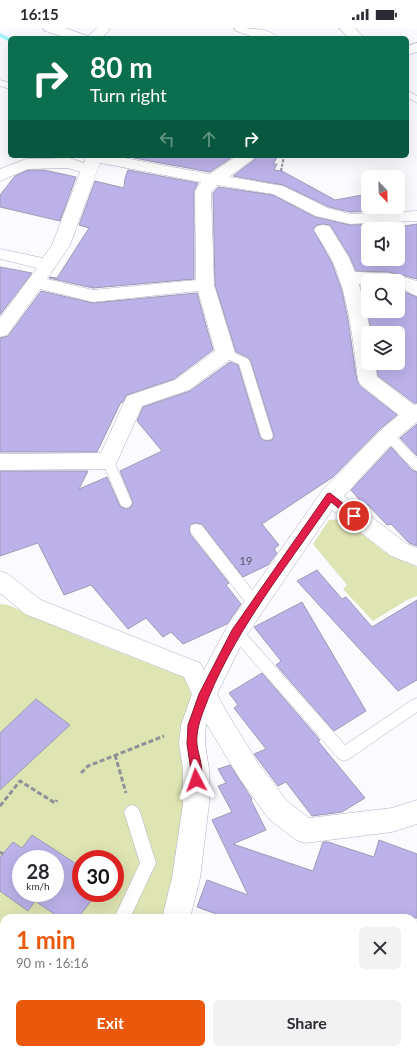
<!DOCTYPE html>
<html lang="en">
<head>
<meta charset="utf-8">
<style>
  body { margin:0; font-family:Lato,sans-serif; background:#f2f2f3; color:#2b2b33; height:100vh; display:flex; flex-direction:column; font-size:15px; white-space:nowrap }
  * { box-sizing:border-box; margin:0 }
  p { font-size:13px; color:#7c7c81 }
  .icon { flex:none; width:22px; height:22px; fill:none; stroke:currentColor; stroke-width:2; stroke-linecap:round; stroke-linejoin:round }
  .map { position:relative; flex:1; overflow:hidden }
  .sheet { position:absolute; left:0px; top:886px; width:417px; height:140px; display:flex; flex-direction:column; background:#fff; border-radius:12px 12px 0 0; box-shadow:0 4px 16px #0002 }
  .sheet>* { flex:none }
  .hud { position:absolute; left:8px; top:8px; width:401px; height:122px; border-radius:6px; box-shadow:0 4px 16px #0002; background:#0b6e4f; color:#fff; overflow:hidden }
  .needle { width:26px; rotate:157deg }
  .buttons { position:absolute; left:361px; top:142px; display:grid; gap:8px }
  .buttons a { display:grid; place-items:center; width:44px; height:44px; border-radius:6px; background:#fff; box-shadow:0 4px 16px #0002; font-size:20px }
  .speed { position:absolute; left:12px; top:822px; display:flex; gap:8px; font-size:20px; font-weight:700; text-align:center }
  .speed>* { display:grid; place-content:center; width:52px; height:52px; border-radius:50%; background:#fff; box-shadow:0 4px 16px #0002; line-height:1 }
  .speed small { font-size:10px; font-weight:400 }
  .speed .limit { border:6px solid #d22; background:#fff; color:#111 }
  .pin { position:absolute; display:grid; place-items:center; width:34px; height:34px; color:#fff; margin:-17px; border:2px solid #fff; border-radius:50%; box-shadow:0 1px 4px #0007 }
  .me { position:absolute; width:44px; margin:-22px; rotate:356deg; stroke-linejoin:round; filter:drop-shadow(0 0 3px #0008) }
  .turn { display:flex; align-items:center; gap:14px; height:84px; padding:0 16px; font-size:18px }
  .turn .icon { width:52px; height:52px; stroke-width:2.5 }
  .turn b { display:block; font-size:28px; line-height:34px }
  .lanes { display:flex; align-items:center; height:38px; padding:0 16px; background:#0003; justify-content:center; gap:20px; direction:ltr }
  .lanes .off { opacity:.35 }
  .round { display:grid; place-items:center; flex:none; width:42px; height:42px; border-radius:6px; background:#f2f2f3 }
  .head { display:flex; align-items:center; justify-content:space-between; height:68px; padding:0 16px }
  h1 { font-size:24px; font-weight:700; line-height:30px; color:#ea580c }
  .cta { display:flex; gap:8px; margin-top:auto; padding:8px 16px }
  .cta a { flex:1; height:46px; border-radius:6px; background:#ea580c; color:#fff; font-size:16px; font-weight:700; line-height:46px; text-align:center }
  .cta a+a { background:#f2f2f3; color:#2b2b33 }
  .status { display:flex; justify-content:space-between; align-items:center; height:28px; padding:0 20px; background:#fff; direction:ltr }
  .status svg { height:11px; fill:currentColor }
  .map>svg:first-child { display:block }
  .green { fill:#dfe4b3; fill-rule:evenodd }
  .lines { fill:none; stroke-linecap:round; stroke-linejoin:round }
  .stream { fill:#a2f3fc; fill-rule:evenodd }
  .building { fill:#bcb1e9; stroke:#9f9bb3; fill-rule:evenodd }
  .service-casing { stroke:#b2aec6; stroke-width:1 }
  .minor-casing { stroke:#b2aec6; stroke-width:1 }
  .path-far1 { stroke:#919098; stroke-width:2; stroke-dasharray:3 1.5; stroke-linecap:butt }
  .path { stroke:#919098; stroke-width:3; stroke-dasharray:5 2.5; stroke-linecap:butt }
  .service { fill:#fff; fill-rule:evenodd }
  .minor { fill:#fff; fill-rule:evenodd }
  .route { fill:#e11d48; stroke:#92132f }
  .labels { text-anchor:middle; stroke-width:3.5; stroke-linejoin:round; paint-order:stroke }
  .number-label { font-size:11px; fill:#59566b }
</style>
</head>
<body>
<div class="status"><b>16:15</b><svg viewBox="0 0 49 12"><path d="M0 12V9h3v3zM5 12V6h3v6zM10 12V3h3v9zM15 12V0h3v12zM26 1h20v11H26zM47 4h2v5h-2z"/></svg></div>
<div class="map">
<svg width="417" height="1026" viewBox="0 0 417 1026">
  <rect width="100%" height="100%" fill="#fafaff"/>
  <g class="green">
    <polygon points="344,491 383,523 417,539 417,568 407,572 373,593 343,561 347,557 313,516 329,492"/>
    <path d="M0 576 8 577 83 610 188 651 193 677 191 759 164 890H4V1022H117L116 1026H0ZM21 831H55V865H21ZM81 831H115V865H81Z"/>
  </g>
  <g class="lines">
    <polygon class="stream" points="0,5 10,10 10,14 0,9"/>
  </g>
  <g class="building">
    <polygon points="134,128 234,128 210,144 134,130"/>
    <polygon points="256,128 278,128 273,136 277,136 274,142 282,143 335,172 368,166 368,179 380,179 382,183 350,184 329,179 283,157 233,148 254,132"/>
    <polygon points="28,142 44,142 76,149 60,193 0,179 0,167 15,148"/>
    <polygon points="128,142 198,155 194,163 194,251 93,260 49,250 50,249 57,250 89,200 79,197 95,153 124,160 125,150"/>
    <path d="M218 159 273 167 315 189 350 197 385 196 386 201 417 196V251L389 244 356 243 350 229 330 197 323 196 317 197 313 201 332 235 342 263 348 292 357 353 360 358 397 387 380 401 333 449 262 496 279 517 274 521 277 525 268 537 243 549 202 496 196 495 190 497V506L229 555 226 557 241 576 227 596 183 616 171 604 163 609 146 590 128 601 91 557 64 567 38 515 0 528V443H88L79 461 107 449 119 476 121 479 127 481 131 479 133 474 120 443 162 423 137 393 143 379 190 363 230 334 238 337 260 409 263 412 267 413 272 412 274 408 251 334 249 330 236 324 215 257 213 165ZM368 201H398V231H368Z"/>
    <polygon points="0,239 32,245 0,287"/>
    <polygon points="361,258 368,258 368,283 398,283 398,261 417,269 417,375 414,375 378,348 377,335 398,335 398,305 372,305"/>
    <polygon points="41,263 93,275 197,265 213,322 174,351 127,367 122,375 121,374 97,424 0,424 0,310 8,308"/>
    <polygon points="417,396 417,428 400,410"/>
    <polygon points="391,419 412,442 417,444 417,518 409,515 391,496 387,497 368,477 365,478 351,462"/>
    <polygon points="317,542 342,571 346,569 372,599 417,572 417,652 398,663 297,553"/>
    <polygon points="302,574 366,683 334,703 276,637 281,633 254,599"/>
    <polygon points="262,645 320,712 318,713 365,770 342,784 312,788 286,754 278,758 254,726 266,721 234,680 238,677 229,665"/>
    <polygon points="36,671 70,697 0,762 0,705"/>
    <polygon points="230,737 252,771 251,772 266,802 233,816 313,843 323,814 328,814 374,829 379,812 417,826 417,890 227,890 197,879 207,852 248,867 212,792 232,784 218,758 226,755 218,741"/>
    <path d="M32 807 81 839V865H97L78 890H60L35 873 28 883 0 863V829L13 814 22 820ZM21 831H55V865H21Z"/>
  </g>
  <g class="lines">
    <defs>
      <g id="service">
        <polygon points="0,52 10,55 10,61 0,58"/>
        <polygon points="407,62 417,68 417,75 407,69"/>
        <polygon points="225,321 248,331 250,334 273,408 271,411 267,412 263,411 261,408 239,336 221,328 219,325 221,322"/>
        <polygon points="388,403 392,404 417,430 417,443 413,441 384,410 382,407 384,404"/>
        <polygon points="108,428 112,430 114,433 132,475 130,478 126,480 122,478 120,475 102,433 104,430"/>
        <polygon points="196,496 201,497 260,572 262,576 260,580 255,582 250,580 191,505 190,501 191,497"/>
        <polygon points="236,598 241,600 345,717 412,672 417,670 417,684 349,731 344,733 339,731 231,608 229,604 231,600"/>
        <polygon points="132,777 137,779 140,784 156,835 130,890 114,890 140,835 124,784 127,779"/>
        <polygon points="0,916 4,917 4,935 0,934"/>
        <polygon points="55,1022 73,1022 72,1026 54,1026"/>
      </g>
      <g id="minor">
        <polygon points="43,0 65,0 88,8 97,0 109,0 110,2 102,10 67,10 45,3"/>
        <path d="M234 0C246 0 271 0 278 10H257L236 3Z"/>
        <polygon points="339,0 355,0 365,10 349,10"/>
        <polygon points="417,15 417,24 407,27 407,18"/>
        <path d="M81 128H114L210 146 237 128H255L253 131 229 149 283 158 328 180 350 186 417 183V193L350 196 316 188 273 166 217 157 211 164 214 257 235 325 232 330 189 362 142 378 115 438 108 441 0 442V426L101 425 127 368 175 352 215 323 198 263 93 274 40 261 7 307 0 309V290L37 240 0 231V221L43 230 52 217 80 144 68 140 28 141 0 153V141L26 131 70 130 84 135 85 132ZM100 135 201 154 195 163 196 252 93 262 47 251 70 217Z"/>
        <path d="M323 197 329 198 332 202 349 230 355 244 389 245 417 253V268C410 266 405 261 398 259V253H368V256H359L371 305H368V335H375L377 349 414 377 417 376V394L395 412 344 468 407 516 417 520V538L391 528 332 482 244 611 217 666 226 683 258 735 287 773 309 790 392 780 417 772V796L392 804 305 815 296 812 269 791 240 751 206 695 205 716 209 741V776L200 850 190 890H162L172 850 183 776V741L179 716 181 697 192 666 184 649 25 586 0 565V543L8 546 41 572 200 635 204 642 228 597 322 463 381 402 399 387 361 357 358 352C353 312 349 271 333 234 328 223 320 213 314 202L317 198Z"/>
        <polygon points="413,969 417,970 417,1000 413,999"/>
        <polygon points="115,1022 145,1022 144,1026 114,1026"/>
      </g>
    </defs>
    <use href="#service" class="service-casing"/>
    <use href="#minor" class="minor-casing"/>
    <polyline class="path-far1" points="281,143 284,128"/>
    <g class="path">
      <polyline points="115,727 126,765"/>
      <polyline points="81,745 88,738 164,708"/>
      <polyline points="0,778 20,753 55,775 57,772"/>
      <polyline points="0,824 3,826"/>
    </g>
    <use href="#service" class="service"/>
    <use href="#minor" class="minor"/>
  </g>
  <path class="route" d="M330 465 359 488 354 491 351 490 331 474C285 541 231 607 203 684 199 695 196 705 197 717 199 729 205 744 200 756L196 757 193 756 187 716 188 697 199 666 232 602 327 466Z"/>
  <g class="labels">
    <g class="number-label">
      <text x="246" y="537">19</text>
    </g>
  </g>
</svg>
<div class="buttons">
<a><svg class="needle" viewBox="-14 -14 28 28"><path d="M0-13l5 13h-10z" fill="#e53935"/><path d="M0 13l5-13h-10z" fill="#7c7c81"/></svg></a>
<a><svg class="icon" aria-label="sound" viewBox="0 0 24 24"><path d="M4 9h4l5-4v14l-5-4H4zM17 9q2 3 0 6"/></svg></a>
<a><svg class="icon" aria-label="search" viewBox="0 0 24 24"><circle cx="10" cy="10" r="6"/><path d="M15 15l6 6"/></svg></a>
<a><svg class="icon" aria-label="layers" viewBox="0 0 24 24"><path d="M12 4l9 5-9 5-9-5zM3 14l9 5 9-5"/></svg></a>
</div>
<div class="speed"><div>28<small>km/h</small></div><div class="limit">30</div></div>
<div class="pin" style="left:354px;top:488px;background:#d93025"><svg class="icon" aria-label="arrive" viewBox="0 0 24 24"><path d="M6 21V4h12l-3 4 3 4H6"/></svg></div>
<svg class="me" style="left:196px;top:752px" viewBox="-20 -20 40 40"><path d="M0-17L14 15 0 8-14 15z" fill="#e11d48" stroke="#fff" stroke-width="4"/></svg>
<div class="hud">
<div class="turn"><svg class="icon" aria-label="right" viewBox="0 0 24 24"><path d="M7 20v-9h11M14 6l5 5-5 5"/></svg><div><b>80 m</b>Turn right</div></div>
<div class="lanes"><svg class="icon off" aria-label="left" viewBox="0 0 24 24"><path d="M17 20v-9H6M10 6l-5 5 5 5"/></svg><svg class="icon off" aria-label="ahead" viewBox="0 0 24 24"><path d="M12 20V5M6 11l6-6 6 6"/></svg><svg class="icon" aria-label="right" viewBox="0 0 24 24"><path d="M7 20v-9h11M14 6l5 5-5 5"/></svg></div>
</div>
<section class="sheet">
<div class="head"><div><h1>1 min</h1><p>90 m · 16:16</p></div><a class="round"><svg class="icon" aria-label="close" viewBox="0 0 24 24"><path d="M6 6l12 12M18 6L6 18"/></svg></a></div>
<div class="cta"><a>Exit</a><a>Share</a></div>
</section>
</div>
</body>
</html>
